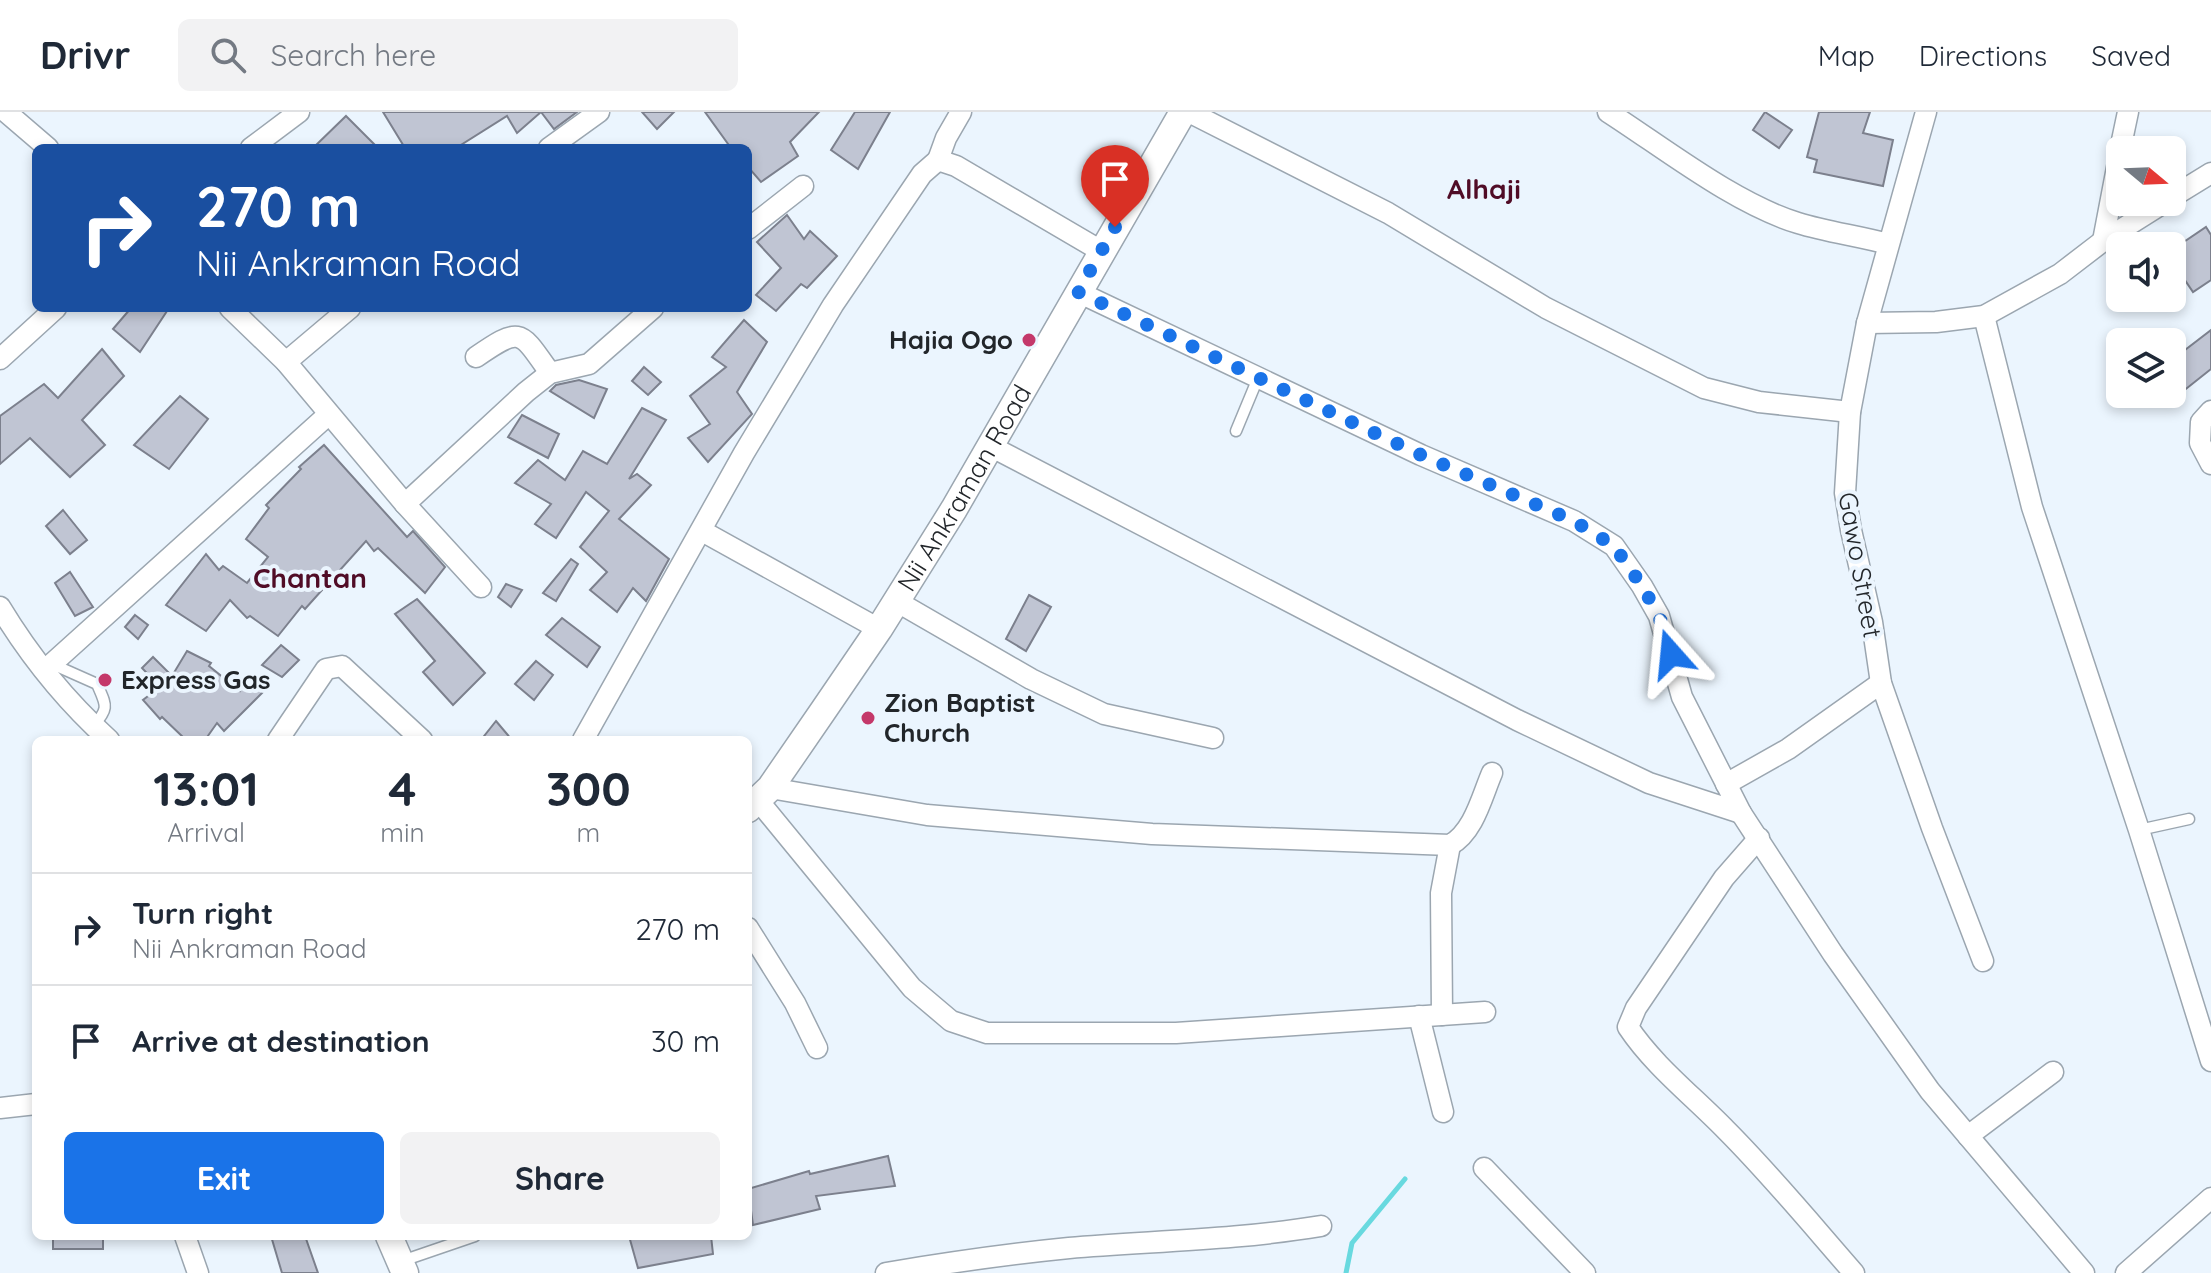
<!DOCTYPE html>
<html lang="en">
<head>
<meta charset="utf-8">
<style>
  body { margin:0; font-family:Quicksand,sans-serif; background:#f2f2f3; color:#1f2937; height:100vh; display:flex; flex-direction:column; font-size:30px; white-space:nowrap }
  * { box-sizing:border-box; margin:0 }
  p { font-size:26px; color:#747a83 }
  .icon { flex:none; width:44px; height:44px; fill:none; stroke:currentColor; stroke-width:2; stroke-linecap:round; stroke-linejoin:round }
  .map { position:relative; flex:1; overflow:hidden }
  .details { position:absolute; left:32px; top:624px; width:720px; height:504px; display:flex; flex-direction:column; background:#fff; border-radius:12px; box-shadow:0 4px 12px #0003 }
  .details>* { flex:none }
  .guide { position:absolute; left:32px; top:32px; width:720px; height:168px; border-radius:12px; box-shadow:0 4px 12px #0003; background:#1a4fa0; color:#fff; overflow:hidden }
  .needle { width:52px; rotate:109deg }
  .buttons { position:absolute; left:2106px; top:24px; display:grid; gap:16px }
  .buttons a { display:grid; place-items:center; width:80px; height:80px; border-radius:12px; background:#fff; box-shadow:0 4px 12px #0003; font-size:40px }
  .pin { position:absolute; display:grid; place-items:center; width:68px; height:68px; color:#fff; margin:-82px -34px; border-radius:50% 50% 50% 0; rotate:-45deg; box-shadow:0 0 8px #0007 }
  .pin .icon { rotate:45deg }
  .me { position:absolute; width:88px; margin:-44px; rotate:342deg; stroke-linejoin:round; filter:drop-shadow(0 0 6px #0008) }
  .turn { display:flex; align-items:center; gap:28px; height:168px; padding:0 32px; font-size:36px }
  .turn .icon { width:104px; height:104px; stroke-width:2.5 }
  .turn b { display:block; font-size:56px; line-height:68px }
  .eta { display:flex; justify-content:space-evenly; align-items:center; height:136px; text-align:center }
  .eta b { font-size:48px; font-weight:700; line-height:56px }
  .cta { display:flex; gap:16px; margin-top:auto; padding:16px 32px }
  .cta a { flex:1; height:92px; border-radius:12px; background:#1a73e8; color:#fff; font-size:32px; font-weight:700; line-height:92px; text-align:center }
  .cta a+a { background:#f2f2f3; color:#1f2937 }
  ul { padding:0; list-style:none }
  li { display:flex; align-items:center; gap:24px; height:112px; padding:0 32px; border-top:2px solid #e0e1e3 }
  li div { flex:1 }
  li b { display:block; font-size:30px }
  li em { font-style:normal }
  header { display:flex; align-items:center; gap:48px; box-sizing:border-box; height:112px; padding:0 40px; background:#fff; border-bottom:2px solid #e0e1e3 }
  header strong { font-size:38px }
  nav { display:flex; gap:44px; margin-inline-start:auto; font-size:28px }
  .search { width:560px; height:72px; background:#f2f2f3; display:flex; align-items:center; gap:20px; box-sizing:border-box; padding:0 28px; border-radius:12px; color:#747a83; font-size:30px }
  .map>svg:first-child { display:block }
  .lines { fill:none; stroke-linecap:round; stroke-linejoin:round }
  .stream { stroke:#68d9df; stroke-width:5 }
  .building { fill:#c0c5d3; stroke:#7c808d; stroke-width:2 }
  .service-casing { stroke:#9ba6b0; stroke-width:13 }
  .minor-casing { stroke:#9ba6b0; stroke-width:23 }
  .tertiary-casing { stroke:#9ba6b0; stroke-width:29 }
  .service { stroke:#fff; stroke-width:10 }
  .minor { stroke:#fff; stroke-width:20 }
  .tertiary { stroke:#fff; stroke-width:26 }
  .route { stroke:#1a73e8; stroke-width:14; stroke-dasharray:0 25.2 }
  .poi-dot { fill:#c4386a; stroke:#ebf5fe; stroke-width:3 }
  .labels { text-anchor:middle; stroke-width:8; stroke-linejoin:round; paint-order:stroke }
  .poi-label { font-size:26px; font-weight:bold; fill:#22262a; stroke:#ebf5fe; text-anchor:start }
  .street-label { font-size:26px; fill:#22262a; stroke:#ebf5fe }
  .neighbourhood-label { font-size:28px; font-weight:bold; fill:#500c26; stroke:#ebf5fe }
</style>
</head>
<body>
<header>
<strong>Drivr</strong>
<div class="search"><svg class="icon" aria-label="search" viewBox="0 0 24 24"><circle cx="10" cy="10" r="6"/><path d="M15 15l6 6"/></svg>Search here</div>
<nav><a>Map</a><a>Directions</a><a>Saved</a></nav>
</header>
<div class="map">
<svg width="2211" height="1161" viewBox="0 0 2211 1161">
  <rect width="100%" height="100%" fill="#ebf5fe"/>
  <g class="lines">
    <polyline class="stream" points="1346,1161 1352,1131 1405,1067"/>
  </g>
  <g class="building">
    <polygon points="383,0 577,0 554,17 541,0 517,21 507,4 456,36 405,36"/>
    <polygon points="642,0 674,0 657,17"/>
    <polygon points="705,0 819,0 790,30 798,44 761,70 748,55 748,36 731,36"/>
    <polygon points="855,0 890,0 858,57 831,38"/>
    <polygon points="1765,0 1792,18 1779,36 1753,18"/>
    <polygon points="1819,0 1870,0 1863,21 1893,28 1883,74 1814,60 1817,48 1807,45"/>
    <polygon points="346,4 378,36 313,36"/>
    <polygon points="787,103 804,127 810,119 837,144 807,176 801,172 776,199 756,183 781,156 757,130"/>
    <polygon points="2206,115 2211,123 2211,168 2193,180 2172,149 2172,138"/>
    <polygon points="131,196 169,196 140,240 113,217"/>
    <polygon points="744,208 767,230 737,280 752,302 708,350 688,326 710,312 690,284 726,255 712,245"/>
    <polygon points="2211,218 2211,257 2172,288 2172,248"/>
    <polygon points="102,237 124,264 82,308 105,333 70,365 30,326 0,352 0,304 44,272 58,286"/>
    <polygon points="644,255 661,270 648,283 632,269"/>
    <polygon points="579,268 607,277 594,306 550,279 556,273"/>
    <polygon points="180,284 208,307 169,357 134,333"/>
    <polygon points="642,296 666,308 629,367 637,362 651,373 619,407 669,447 646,489 633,476 617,500 590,478 607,460 580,435 609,399 586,380 556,426 535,412 551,392 515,371 538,348 565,368 583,339 607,352"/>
    <polygon points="522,303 559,322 548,346 508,325"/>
    <polygon points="324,333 407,425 413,419 445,455 425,481 378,436 374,439 366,429 305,497 302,494 278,524 250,504 247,506 230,488 206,519 166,493 206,442 219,458 223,454 247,471 268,445 246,427 269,396 266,393 301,357 299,355"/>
    <polygon points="63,398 87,428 70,442 46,414"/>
    <polygon points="571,447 578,452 556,489 543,481"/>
    <polygon points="70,460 93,495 75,504 55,471"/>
    <polygon points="506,472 522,478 511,495 498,485"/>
    <polygon points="1029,483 1051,495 1026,539 1006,527"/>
    <polygon points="417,487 485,561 453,593 423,560 435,549 395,502"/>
    <polygon points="135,503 148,513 138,527 125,515"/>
    <polygon points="562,506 600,535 587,555 546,523"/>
    <polygon points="281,533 299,548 282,565 262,553"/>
    <polygon points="187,539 211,551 209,554 240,579 248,569 265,578 224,619 217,611 205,628 186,628 162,605 160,607 143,588 160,575 142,556 153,545 172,564"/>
    <polygon points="536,549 553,563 534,588 515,572"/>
    <polygon points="496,609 512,628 481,628"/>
    <polygon points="888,1044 895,1074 816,1084 820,1097 753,1113 748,1077 809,1059 810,1062"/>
    <rect x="53" y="1124" width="50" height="13"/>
    <polygon points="271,1124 305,1124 318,1161 282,1161"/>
    <polygon points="629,1124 711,1124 713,1142 638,1156"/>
  </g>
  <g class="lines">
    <defs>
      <g id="service">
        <polyline points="1236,319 1258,266"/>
        <path d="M52 552 97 572C106 593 110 596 93 614"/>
        <polyline points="2139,718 2189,707"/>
        <polyline points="402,1149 475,1124"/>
      </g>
      <g id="minor">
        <polyline points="6,0 48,36"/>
        <polyline points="1189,0 1388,101 1546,196 1704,276 1759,290 1850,300"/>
        <path d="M1608 0C1664 36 1735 92 1798 111 1827 120 1859 124 1888 132"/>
        <polyline points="1926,0 1867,211 1850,300 1845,381 1851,418 1872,510 1881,571 1932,716 1983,849"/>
        <polyline points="251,36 299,0"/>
        <polyline points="549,36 599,0"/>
        <polyline points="2120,38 2128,0"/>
        <polyline points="938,48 946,26 961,0"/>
        <polyline points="2172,85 2211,61"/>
        <polyline points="748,117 803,74"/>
        <polyline points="2103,129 2120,40"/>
        <polyline points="230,196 286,250 405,392 481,475"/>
        <polyline points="1984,204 2032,395 2139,718 2211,949"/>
        <polyline points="1867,211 1936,210 1984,204 2060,162 2103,129 2165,90"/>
        <path d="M476 245C521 214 520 218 550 261"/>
        <polyline points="0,247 56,196"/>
        <polyline points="286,250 350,196"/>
        <polyline points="2211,299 2201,310 2200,331 2211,352"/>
        <polyline points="990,334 1517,608 1649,671 1741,701 1682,585 1659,504 1642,474 1614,434 1574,409 1421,343 1078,180"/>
        <polyline points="405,392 526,280 550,261 589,252 653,196"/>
        <polyline points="702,419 879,517"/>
        <polyline points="896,489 1031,567 1104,602 1213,626"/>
        <path d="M0 495C29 543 67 590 109 628"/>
        <polyline points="45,558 329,302"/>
        <polyline points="278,628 326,557 342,554 422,628"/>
        <polyline points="583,628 744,341 833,193 922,62 938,48 956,54 1101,139"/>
        <polyline points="1726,672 1788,637 1881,571"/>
        <path d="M770 676 927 703 1152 722 1450 733C1474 720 1482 684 1492 661"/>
        <polyline points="757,687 912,876 951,909 987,921 1176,921 1485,900"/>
        <polyline points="1741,701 1833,842 1930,979 2084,1161"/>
        <path d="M1759 726 1724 766 1636 896 1628 915C1654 954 1693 984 1726 1018 1771 1063 1812 1113 1854 1161"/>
        <polyline points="748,816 795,891 817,936"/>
        <polyline points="1442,903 1441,781 1450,733"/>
        <polyline points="1419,904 1443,1000"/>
        <polyline points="0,996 36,992"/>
        <polyline points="1968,1024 2053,960"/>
        <polyline points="1484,1056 1585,1161"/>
        <polyline points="185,1124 198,1161"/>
        <path d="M886 1161C946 1151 1008 1142 1069 1136 1153 1129 1237 1128 1321 1114"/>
        <polyline points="2126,1161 2211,1086"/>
      </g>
      <g id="tertiary">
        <path id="s1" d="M748 697 770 676 823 599 879 517 954 397 1183 0"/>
        <polyline points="389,1124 405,1161"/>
      </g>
    </defs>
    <use href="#service" class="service-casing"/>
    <use href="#minor" class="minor-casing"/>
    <use href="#tertiary" class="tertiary-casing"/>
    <use href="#service" class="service"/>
    <use href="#minor" class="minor"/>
    <use href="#tertiary" class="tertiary"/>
  </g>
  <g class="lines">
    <polyline class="route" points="1115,115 1078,180 1421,343 1574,409 1614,434 1642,474 1659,504 1671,542"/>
  </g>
  <g class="poi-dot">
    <circle cx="1029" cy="228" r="8"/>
    <circle cx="105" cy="568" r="8"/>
    <circle cx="868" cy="606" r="8"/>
  </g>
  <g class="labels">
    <g class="poi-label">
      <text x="1013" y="237" text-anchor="end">Hajia Ogo</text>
      <text x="121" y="577">Express Gas</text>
      <text x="884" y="600">Zion Baptist<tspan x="884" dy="30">Church</tspan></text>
    </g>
    <g class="street-label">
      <text dy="9" stroke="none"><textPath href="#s1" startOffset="388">Nii Ankraman Road</textPath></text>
      <text transform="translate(1860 453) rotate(80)" y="9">Gawo Street</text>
    </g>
    <g class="neighbourhood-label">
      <text x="1484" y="87">Alhaji</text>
      <text x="310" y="476">Chantan</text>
    </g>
  </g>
</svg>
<div class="buttons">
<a><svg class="needle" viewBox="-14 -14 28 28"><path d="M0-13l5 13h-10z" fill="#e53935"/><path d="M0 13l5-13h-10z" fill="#747a83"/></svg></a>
<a><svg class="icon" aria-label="sound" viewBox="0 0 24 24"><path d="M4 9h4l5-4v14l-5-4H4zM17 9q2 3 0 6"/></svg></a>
<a><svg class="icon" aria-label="layers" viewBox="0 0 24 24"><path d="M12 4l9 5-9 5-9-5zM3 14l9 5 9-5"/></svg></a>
</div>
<div class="pin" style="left:1115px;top:115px;background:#d93025"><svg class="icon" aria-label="arrive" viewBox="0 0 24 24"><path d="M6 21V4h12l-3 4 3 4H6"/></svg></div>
<svg class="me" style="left:1671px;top:542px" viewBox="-20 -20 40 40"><path d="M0-17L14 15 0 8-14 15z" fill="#1a73e8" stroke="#fff" stroke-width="4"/></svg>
<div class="guide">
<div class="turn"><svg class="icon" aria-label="right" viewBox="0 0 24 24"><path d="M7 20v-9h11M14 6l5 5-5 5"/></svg><div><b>270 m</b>Nii Ankraman Road</div></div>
</div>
<section class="details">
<div class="eta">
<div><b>13:01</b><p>Arrival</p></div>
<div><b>4</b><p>min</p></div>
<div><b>300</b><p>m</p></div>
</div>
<ul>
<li><svg class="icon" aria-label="right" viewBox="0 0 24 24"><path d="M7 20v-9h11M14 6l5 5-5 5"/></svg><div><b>Turn right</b><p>Nii Ankraman Road</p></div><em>270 m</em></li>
<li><svg class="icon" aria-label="arrive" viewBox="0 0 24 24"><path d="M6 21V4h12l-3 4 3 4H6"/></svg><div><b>Arrive at destination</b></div><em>30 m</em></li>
</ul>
<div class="cta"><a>Exit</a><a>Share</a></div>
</section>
</div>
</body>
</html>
